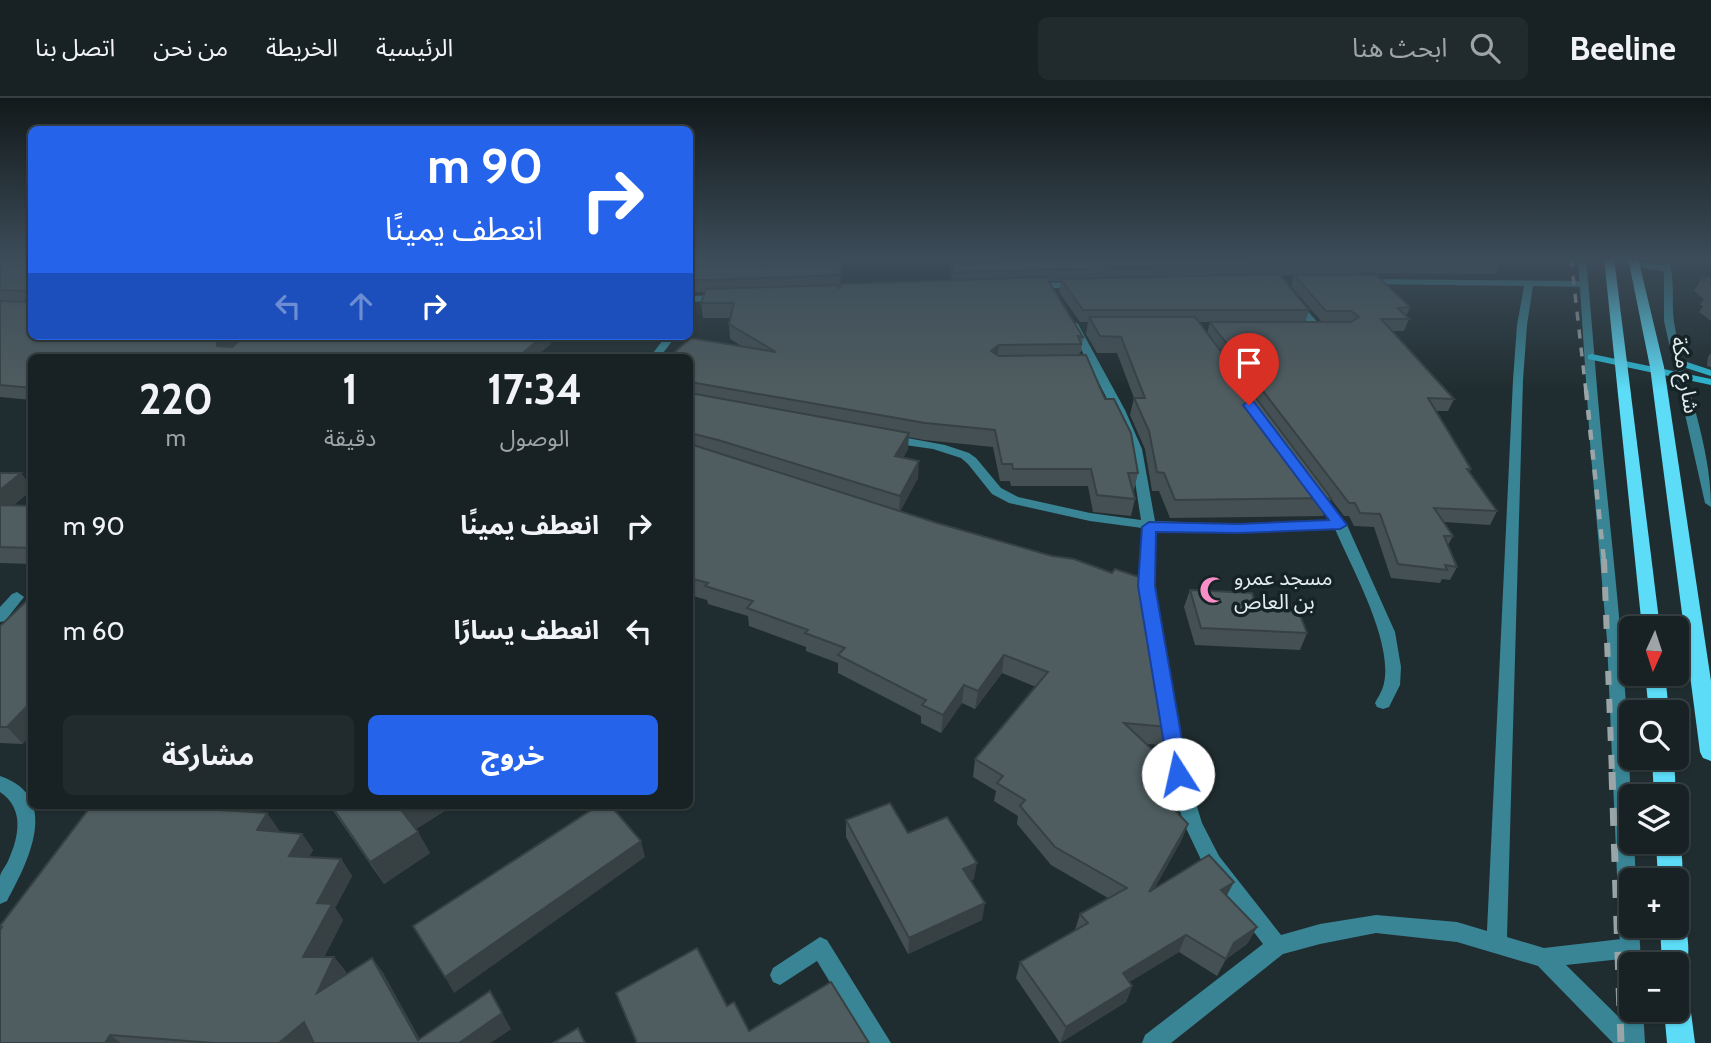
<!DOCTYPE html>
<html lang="ar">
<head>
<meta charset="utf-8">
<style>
  body { margin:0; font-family:Cabin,"Noto Sans Arabic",sans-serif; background:#212a2c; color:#f1f3f6; direction:rtl; height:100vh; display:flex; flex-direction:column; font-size:26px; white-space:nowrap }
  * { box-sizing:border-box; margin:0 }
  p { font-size:23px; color:#9fa4a6 }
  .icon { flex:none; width:38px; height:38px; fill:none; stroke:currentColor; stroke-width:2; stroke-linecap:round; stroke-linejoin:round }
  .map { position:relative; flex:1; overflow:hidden; direction:ltr }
  .sheet { position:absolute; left:28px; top:256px; width:665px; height:455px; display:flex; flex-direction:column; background:#182224; border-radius:10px; box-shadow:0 2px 5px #0004,0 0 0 2px #363f41; direction:rtl }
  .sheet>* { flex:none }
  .hud { position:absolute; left:28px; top:28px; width:665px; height:214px; border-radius:10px; box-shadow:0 2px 5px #0004,0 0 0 2px #363f41; direction:rtl; background:#2563eb; color:#fff; overflow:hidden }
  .needle { width:46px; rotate:183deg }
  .fabs { position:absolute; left:1619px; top:518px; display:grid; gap:14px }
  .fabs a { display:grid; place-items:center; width:70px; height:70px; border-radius:10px; background:#182224; box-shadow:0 2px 5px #0004,0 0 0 2px #363f41; font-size:35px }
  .pin { position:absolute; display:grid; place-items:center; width:60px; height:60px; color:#fff; margin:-72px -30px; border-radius:50% 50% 50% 0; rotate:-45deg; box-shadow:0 0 7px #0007 }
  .pin .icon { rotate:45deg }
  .me { position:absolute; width:77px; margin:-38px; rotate:350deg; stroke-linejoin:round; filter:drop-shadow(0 0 5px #0008) }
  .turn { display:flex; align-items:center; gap:24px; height:147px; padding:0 35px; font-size:32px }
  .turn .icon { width:91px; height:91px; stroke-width:2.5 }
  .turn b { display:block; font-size:49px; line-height:60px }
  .lanes { display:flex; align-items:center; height:66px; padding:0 35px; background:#0003; justify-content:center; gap:35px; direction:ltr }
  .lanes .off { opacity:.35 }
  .eta { display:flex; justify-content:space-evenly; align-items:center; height:119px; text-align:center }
  .eta b { font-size:42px; font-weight:700; line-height:49px }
  .action { display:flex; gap:14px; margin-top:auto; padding:14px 35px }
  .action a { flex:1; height:80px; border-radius:10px; background:#2563eb; color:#fff; font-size:28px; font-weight:700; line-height:80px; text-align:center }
  .action a+a { background:#212a2c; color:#f1f3f6 }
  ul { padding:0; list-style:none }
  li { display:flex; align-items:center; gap:21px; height:105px; padding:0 35px }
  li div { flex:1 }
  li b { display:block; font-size:26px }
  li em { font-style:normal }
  header { display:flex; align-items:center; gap:42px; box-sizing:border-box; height:98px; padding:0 35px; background:#182224; border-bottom:2px solid #363f41 }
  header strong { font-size:33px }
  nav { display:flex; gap:38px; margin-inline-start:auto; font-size:24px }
  .search { width:490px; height:63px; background:#212a2c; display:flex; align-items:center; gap:18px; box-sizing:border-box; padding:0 24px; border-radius:10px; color:#9fa4a6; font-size:26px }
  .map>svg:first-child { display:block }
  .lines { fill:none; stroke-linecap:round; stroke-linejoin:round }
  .minor { fill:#398595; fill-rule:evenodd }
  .tertiary { fill:#398595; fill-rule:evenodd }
  .secondary { fill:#2eb8d3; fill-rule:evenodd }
  .primary { fill:#5cdcf7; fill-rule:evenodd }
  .rail-far3 { stroke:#9aa5a7; stroke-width:3.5; stroke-dasharray:9 9; stroke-linecap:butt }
  .rail-far2 { stroke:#9aa5a7; stroke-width:4.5; stroke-dasharray:10 10; stroke-linecap:butt }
  .rail-far1 { stroke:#9aa5a7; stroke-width:6; stroke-dasharray:14 14; stroke-linecap:butt }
  .rail { stroke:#9aa5a7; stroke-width:7; stroke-dasharray:18 18; stroke-linecap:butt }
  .wall { fill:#445053; fill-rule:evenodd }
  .shaded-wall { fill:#374143 }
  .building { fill:#4f5d60; stroke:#374143; stroke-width:2 }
  .route { fill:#2563eb; stroke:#184099; stroke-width:2 }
  .labels { text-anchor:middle; stroke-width:7; stroke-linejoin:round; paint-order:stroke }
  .street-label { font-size:21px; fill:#e3ecee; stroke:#162326 }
  .poi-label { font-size:21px; fill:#e3ecee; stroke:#162326; text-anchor:start }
</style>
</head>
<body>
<header>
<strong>Beeline</strong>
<div class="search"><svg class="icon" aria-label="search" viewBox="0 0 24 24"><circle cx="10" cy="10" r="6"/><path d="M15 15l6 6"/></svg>ابحث هنا</div>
<nav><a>الرئيسية</a><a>الخريطة</a><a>من نحن</a><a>اتصل بنا</a></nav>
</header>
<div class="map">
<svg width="1711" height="945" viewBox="0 0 1711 945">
  <rect width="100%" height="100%" fill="#202d30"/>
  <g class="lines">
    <g class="minor">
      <path d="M1365 181 1584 183 1589 186 1584 189 1533 188 1527 227 1523 282 1507 839 1544 850 1630 840 1637 843 1640 850 1637 857 1630 860 1566 867 1637 937 1640 945H1613L1538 868 1457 844 1376 835 1320 846 1283 856 1171 945H1142L1145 937 1263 846 1205 770 1184 726 1169 676 1139 488 1142 430 1090 423 1009 405 992 396 968 366 961 360 933 351 891 345 885 341 891 337 945 347 969 355 976 360 1001 390 1018 399 1090 415 1141 422 1130 351 1113 312 1068 226 1073 223 1078 226 1125 312 1142 351 1155 423 1232 426 1330 423 1310 395 1312 392H1320L1347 427 1395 534 1401 569 1400 587 1389 609 1383 611 1377 609 1375 605C1378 599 1383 592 1384 585 1393 543 1352 471 1335 431L1232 434 1156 431 1153 488 1187 676 1202 725 1219 758 1281 837 1320 826 1376 817 1457 824 1487 833 1513 282 1517 227 1524 188 1362 186 1360 184Z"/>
      <polygon points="1079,184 1084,187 1082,189 1032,191 1027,188 1032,185"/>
      <polygon points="722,197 725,198 725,202 690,204 690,198"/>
      <polygon points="1292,202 1298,202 1321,228 1321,232 1303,232 1303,228 1310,227 1292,206"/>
      <polygon points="666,238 676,238 660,259 650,259"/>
      <polygon points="17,494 24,499 5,523 0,524 0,509 12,496"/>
      <path d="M0 678C62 699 28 764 7 803L0 806C0 798 0 786 0 778 1 773 6 768 8 763 19 739 25 711 0 694Z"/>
      <polygon points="820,839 827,842 891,945 867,945 817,863 780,887 773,884 770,877 773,870"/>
    </g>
    <g class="tertiary">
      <path d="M1578 160H1586C1592 222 1596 284 1602 346 1615 479 1631 611 1631 744H1634L1636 782H1631V828H1639L1641 866H1631V881L1624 878 1621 871 1607 542 1590 345Z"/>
      <path d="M1598 160H1616L1662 167 1660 160H1668C1676 181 1671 203 1674 224 1684 287 1711 345 1711 409L1705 405 1664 223V173L1602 163Z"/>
      <polygon points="1631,902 1631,912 1643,912 1645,945 1623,945 1621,912 1624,904"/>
    </g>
    <g class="secondary">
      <polygon points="1592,256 1711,281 1711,287 1588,261 1588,257"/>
      <polygon points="1681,262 1711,272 1711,278 1677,267 1676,265"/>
    </g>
    <g class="primary">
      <polygon points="1604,160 1614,160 1660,530 1642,530"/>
      <polygon points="1628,160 1638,160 1664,269 1711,583 1711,663 1703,660 1700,654 1650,269"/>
      <polygon points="1645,576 1665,576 1669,614 1649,614"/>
      <polygon points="1652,660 1674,660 1676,698 1654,698"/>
      <path d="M1676 737C1683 751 1686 780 1676 790V782H1658L1656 744H1676Z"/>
      <path d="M1676 818 1682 820C1689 835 1691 860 1684 875L1676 878V866H1662L1660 828H1676Z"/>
      <polygon points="1676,886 1685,890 1689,899 1695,945 1667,945 1664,912 1676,912"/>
    </g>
    <polyline class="rail-far3" points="1571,160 1586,294"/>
    <polyline class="rail-far2" points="1586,292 1604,463"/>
    <polyline class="rail-far1" points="1604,461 1612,676"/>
    <polyline class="rail" points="1612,674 1621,945"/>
  </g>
  <g class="wall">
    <polygon points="0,160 32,160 32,238 550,247 32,259 32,302 0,299"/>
    <path d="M690 160H728V162H794L843 160 840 189 953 183 951 175 952 164H999V160L1500 165 1495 176 1365 175 1304 177 1410 209 1406 219 1409 221 1404 233H1391L1454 301 1448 313H1435L1471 371 1469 374 1497 413 1490 427 1444 424 1453 438 1448 447 1457 469 1450 482 1442 481 1440 485 1391 480 1374 429 1354 428 1349 418H1344L1331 401 1323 418 1170 420 1159 393H1152L1145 351 1130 317 1134 300 1117 255H1097L1086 236 1088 224H1080L1059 194 1061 183H1048L1083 239 1081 254H1080L1079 257 1138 375 1134 392H1133L1135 401 1131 418 1093 414 1088 388H1011L1010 383H1000L993 349 924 342 908 339V351L903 360 918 380 900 413 1168 629 1162 647 1146 646 1164 701 1188 726 1181 743 1154 791 1227 798 1257 829 1247 846 1226 861 1217 878 1179 854 1129 884 1132 888 1126 904 1060 945 1016 880 1020 864 1075 832 1080 816 1108 800 1051 767 1017 726 1018 718 994 703 996 693 973 679 975 661 1036 589 1002 575 975 611 962 605 941 635 921 625V618L838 575V565L806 553V549L749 528 748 518 708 506 707 502 690 497V259L672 257 743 249 730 241 729 226 730 220H703L701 205 705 194H690ZM1279 177H1294L1291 188 1322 224H1305L1309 212ZM1199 224H1210L1207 236Z"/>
    <polygon points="1702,180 1711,180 1711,223 1699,214 1703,208 1700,207 1704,201 1694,193"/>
    <polygon points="1711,255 1711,269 1707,268 1708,259"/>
    <polygon points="0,375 21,375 32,390 32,392 13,407 32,408 32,466 0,465"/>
    <polygon points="1190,492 1255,505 1307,535 1300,552 1195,547 1184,509"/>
    <polygon points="0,528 23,646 0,645"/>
    <polygon points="329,707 454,707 416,731 430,755 384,786"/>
    <polygon points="190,711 279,732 278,734 302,736 313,752 309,759 341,761 352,778 335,810 343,822 324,859 334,859 346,874 344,878 372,860 383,875 419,940 511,931 490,945 314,945 313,943 311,945 0,945 0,828 98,712"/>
    <polygon points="846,722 908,735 974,781 971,783 982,822 908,856 846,739"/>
    <polygon points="616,895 727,908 749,933 869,945 636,945"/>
  </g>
  <g class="shaded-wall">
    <polygon points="842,160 843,160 840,189 840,177"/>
    <polygon points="226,238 247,238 223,259 217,248 217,245"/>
    <polygon points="543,238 555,238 550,247 535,259 518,259"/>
    <polygon points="999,247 997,262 991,253"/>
    <polygon points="909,335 908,351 894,375 895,358"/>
    <polygon points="919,363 918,380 899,416 900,398"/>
    <polygon points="21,375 32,390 32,392 0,419 0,392"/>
    <polygon points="1004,557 1002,575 975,611 978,593"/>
    <polygon points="964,587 962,605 941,635 943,617"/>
    <polygon points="32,603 32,636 23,646 7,629"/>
    <polygon points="167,707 192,707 179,726 165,709"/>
    <polygon points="409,707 454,707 413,733 401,712"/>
    <polygon points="267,715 279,732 269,749 257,732"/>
    <polygon points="1188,726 1181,743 1142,812 1149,794"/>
    <polygon points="418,734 430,755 384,786 370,764"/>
    <polygon points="302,736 313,752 300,774 289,758"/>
    <polygon points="641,743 645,759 454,895 445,879"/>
    <polygon points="341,761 352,778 335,810 343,822 316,875 303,859 317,805"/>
    <polygon points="977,765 974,781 961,787 963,771"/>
    <polygon points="1234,784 1225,801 1221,792"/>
    <polygon points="985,805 982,822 908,856 909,840"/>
    <polygon points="1257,829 1247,846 1225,861 1234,845"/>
    <polygon points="1186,837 1179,854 1116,892 1123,875"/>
    <polygon points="334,859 346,874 330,910 317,895"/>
    <polygon points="372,860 383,875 422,945 420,945"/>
    <polygon points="1132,888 1126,904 1060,945 1066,929"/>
    <polygon points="490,893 511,931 490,945 459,945"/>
    <polygon points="304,924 318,939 311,945 279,945"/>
    <polygon points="110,937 121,945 105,945"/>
  </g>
  <g class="building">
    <polygon points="0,160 32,160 32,238 226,238 217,245 217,248 232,249 245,238 543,238 518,259 32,259 32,290 0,287 0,203 25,204 28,195 25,193 0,192"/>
    <polygon points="690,160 728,160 727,162 794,162 794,160 842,160 840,177 710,182 690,182"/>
    <polygon points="999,160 1493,160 1500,165 1370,164 954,174 952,164 999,164"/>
    <polygon points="1279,176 1309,212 1083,212 1061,181"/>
    <polygon points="1294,177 1376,177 1410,209 1398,210 1409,221 1381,221 1454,301 1428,300 1471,371 1467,371 1497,413 1434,410 1453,438 1444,438 1457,469 1445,467 1447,472 1398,466 1380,416 1360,415 1355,405 1349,405 1210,224 1351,224 1359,219 1351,213 1326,213"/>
    <polygon points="1046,179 1083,239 1078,238 1081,246 999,247 991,253 999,258 1086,257 1105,301 1114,301 1131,335 1138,375 1128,375 1135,401 1097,397 1091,371 1013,371 1012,366 1002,366 995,332 925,325 690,284 690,259 664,259 666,256 672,257 690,240 776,254 729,226 734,205 701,205 706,191 839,187 838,191 842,186"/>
    <polygon points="1702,180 1711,180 1711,186"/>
    <polygon points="1089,219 1195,219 1331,400 1175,402 1164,375 1157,374 1149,333 1134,300 1145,300 1121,239 1100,238"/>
    <polygon points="690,295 909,335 895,358 919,363 900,398 718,342 690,335"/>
    <polygon points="690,346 937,425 1052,458 1074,461 1112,475 1115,471 1142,480 1168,629 1124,625 1174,672 1164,701 1188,726 1149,794 1209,757 1234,784 1221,792 1257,829 1234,845 1226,861 1186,837 1123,875 1132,888 1066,929 1020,864 1088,825 1080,816 1127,790 1055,749 1020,708 1025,702 997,685 1003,678 975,661 1048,574 1004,557 978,593 964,587 943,617 922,607 926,602 838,557 845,550 805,535 808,532 747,510 753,503 705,488 708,485 690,480 690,439 691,437 690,437"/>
    <polygon points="0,375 21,375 0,392"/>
    <polygon points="0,407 32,408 32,450 0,449"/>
    <polygon points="1190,492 1252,495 1255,505 1296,507 1307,535 1201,530"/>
    <polygon points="32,498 32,603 7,629 0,629 0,528"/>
    <polygon points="890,705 908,735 947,719 977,765 963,771 985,805 909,840 846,722"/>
    <polygon points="102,707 167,707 165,709 267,715 257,732 302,736 289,758 341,761 317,805 332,806 303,859 334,859 317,895 372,860 418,942 490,893 502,915 459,945 314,945 304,924 279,945 214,945 110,937 105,945 0,945 0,832 2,829 0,829 0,828 88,712 98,712"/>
    <polygon points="331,707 409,707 401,712 418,734 370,764"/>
    <polygon points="599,707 610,707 641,743 445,879 413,828"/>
    <polygon points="697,850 727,908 734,904 749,933 831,884 869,945 637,945 616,895"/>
    <polygon points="578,930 585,945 553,945"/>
  </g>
  <linearGradient id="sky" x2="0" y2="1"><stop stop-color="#12191a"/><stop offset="0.55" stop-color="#3c4c59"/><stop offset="1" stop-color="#3c4c59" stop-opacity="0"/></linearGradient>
  <rect width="1711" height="292" fill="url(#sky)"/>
  <polygon class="route" points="1249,303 1254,304 1347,427 1340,431 1238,435 1156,434 1155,488 1188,676 1185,682 1178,684 1171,682 1169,676 1138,488 1142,429 1149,424 1238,426 1329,422 1243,307"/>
  <defs>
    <symbol id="mosque-bare" viewBox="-9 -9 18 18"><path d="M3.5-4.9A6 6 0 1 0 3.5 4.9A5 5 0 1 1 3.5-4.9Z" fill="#f98fc8" stroke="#162326" stroke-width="2.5" paint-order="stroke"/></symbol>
  </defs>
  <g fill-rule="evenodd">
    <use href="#mosque-bare" x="1194" y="473" width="38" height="38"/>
  </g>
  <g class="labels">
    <g class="street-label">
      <text transform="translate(1685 277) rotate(80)" y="7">شارع مكة</text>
    </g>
    <g class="poi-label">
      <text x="1234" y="487">مسجد عمرو<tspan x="1234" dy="24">بن العاص</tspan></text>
    </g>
  </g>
</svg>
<div class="fabs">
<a><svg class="needle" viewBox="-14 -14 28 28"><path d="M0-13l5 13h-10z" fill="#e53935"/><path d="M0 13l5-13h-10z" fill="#9fa4a6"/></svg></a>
<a><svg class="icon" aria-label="search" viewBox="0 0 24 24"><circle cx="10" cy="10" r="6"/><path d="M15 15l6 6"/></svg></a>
<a><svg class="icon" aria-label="layers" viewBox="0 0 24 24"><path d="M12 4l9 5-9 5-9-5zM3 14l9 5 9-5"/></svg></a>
<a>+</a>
<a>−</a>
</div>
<div class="pin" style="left:1249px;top:307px;background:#d93025"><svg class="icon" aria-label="arrive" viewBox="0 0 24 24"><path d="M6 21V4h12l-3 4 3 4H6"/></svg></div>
<svg class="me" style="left:1178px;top:676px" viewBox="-20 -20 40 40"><circle r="19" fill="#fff"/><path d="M0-13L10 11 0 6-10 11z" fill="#2563eb"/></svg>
<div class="hud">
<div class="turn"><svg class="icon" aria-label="right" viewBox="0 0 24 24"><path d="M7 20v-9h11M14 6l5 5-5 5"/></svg><div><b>90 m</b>انعطف يمينًا</div></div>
<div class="lanes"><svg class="icon off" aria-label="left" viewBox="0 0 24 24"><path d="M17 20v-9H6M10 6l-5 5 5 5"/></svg><svg class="icon off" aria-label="ahead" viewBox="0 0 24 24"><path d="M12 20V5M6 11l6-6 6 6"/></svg><svg class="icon" aria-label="right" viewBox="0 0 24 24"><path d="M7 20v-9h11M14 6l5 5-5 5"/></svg></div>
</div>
<section class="sheet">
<div class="eta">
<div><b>17:34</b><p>الوصول</p></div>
<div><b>1</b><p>دقيقة</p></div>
<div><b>220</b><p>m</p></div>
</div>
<ul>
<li><svg class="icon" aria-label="right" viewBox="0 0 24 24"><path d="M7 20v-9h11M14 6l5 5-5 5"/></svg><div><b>انعطف يمينًا</b></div><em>90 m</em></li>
<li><svg class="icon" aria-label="left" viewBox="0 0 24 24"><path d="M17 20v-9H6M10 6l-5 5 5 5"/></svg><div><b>انعطف يسارًا</b></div><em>60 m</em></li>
</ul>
<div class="action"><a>خروج</a><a>مشاركة</a></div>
</section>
</div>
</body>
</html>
